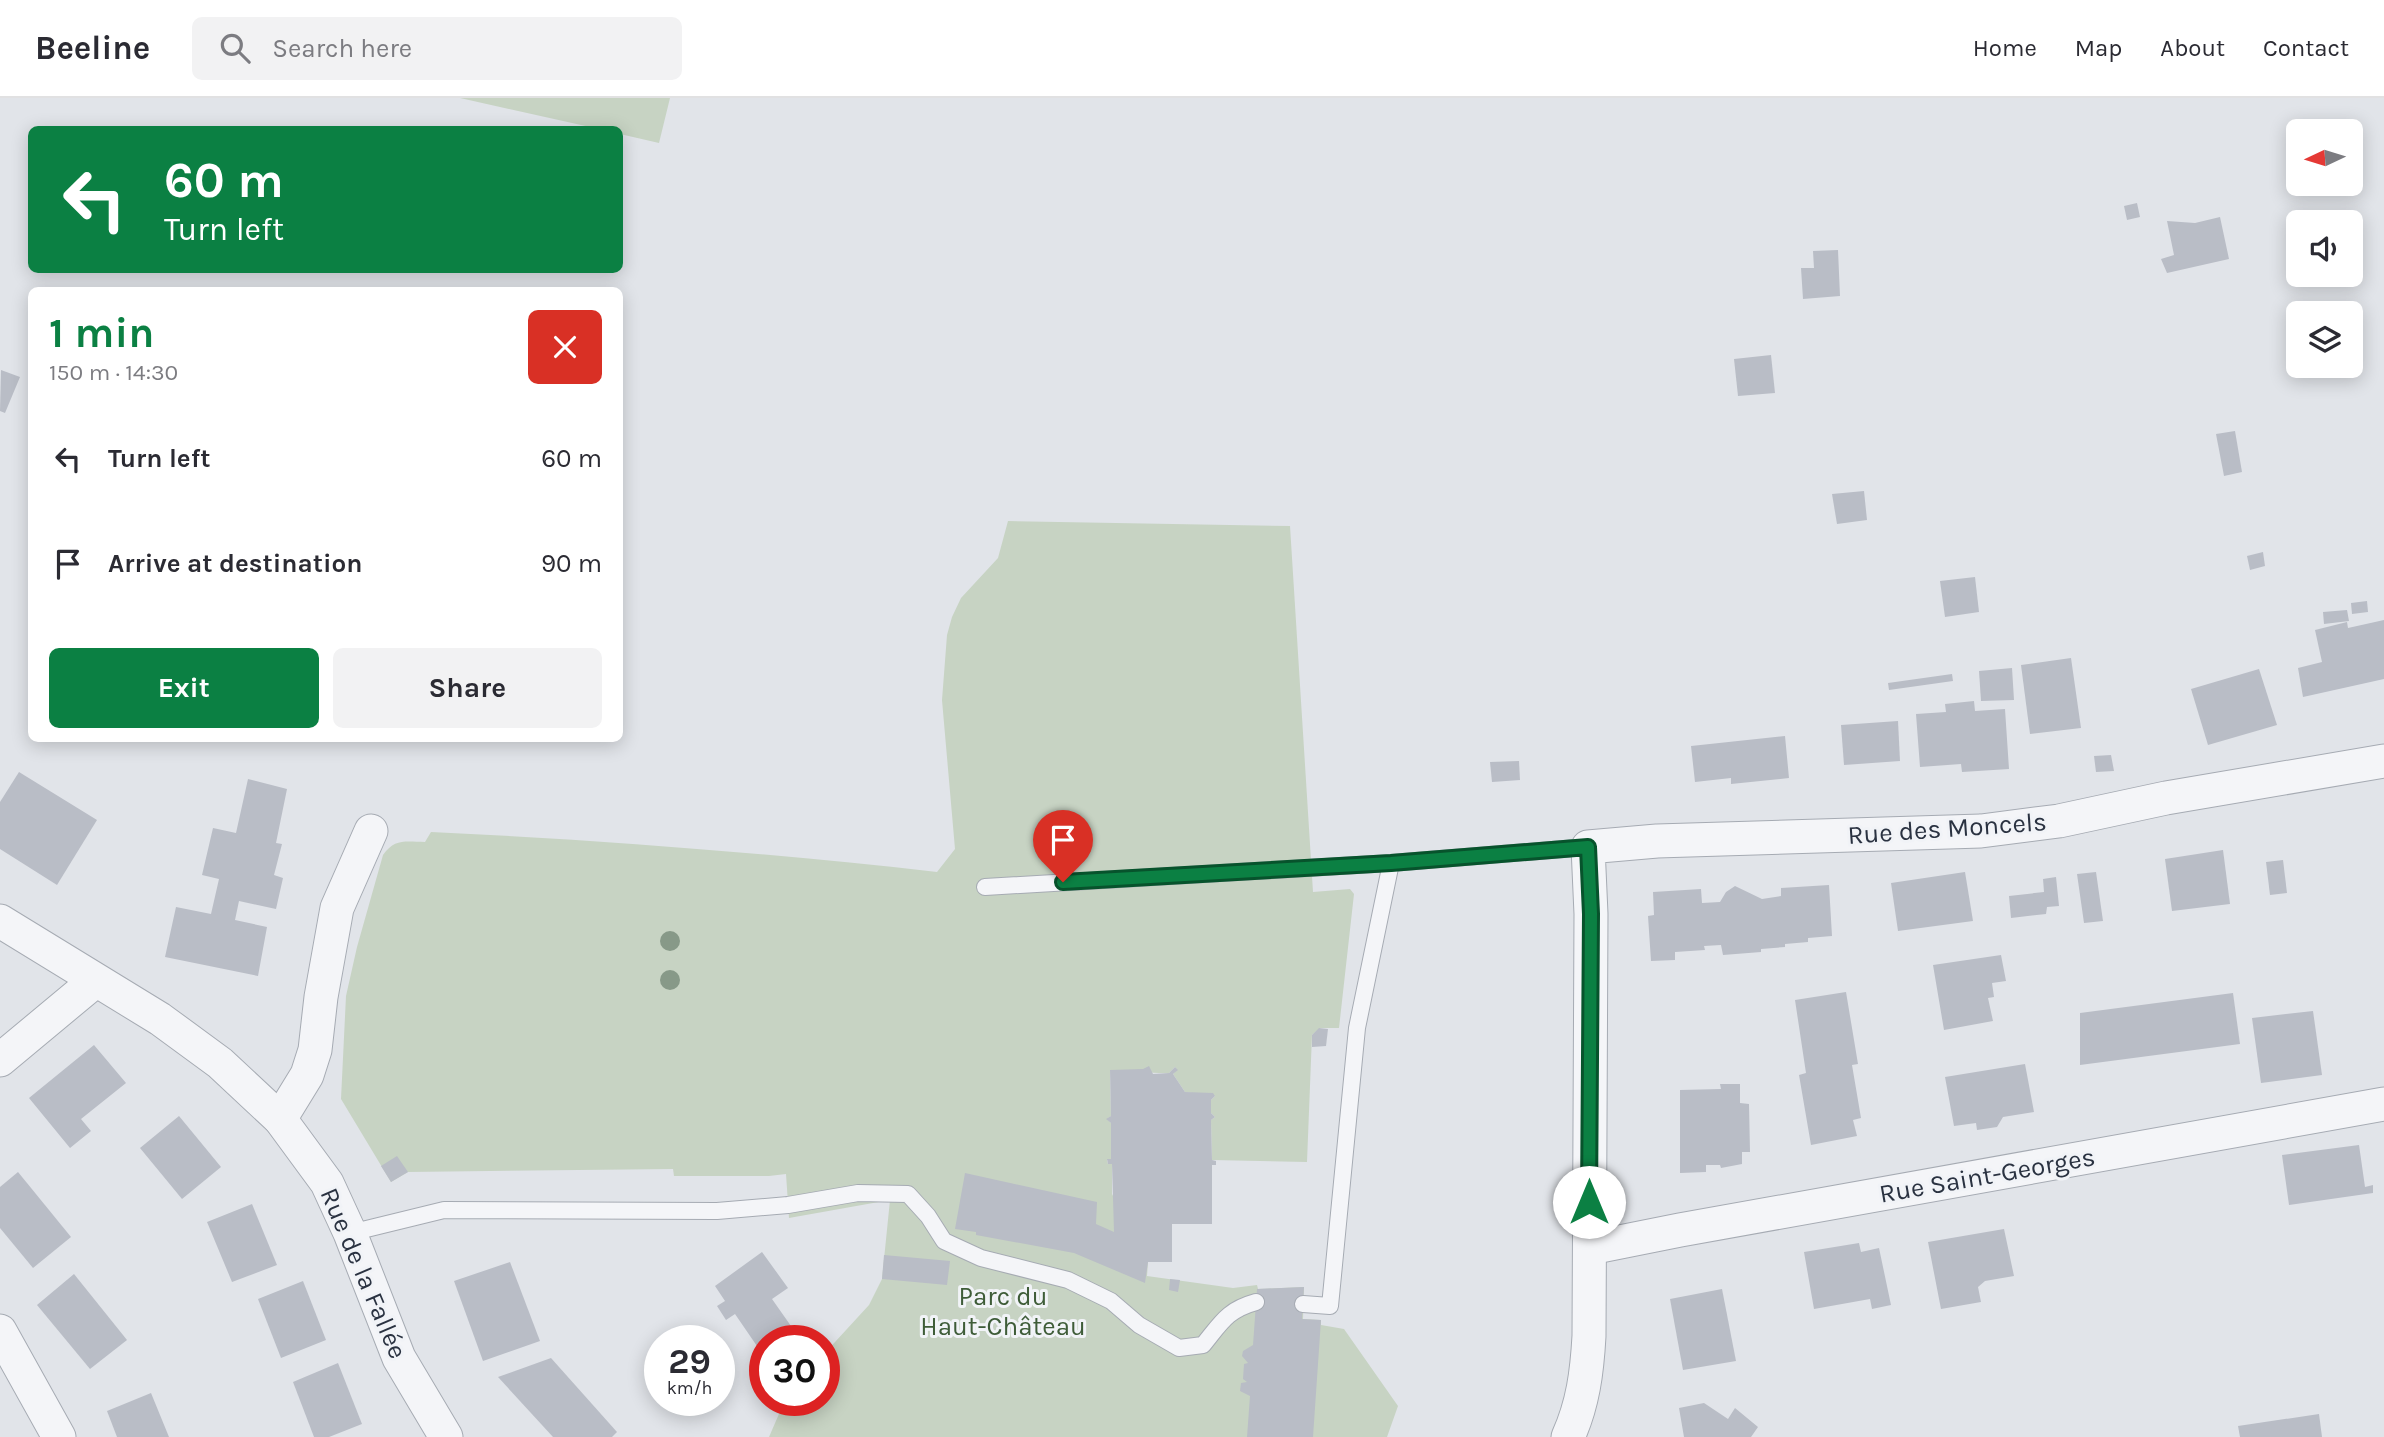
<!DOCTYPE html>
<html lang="en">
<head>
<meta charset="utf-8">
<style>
  body { margin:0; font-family:Karla,sans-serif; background:#f2f2f3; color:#2b2b33; height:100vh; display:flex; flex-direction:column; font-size:26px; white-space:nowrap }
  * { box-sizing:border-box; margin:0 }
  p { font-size:23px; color:#7c7c81 }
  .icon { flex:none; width:38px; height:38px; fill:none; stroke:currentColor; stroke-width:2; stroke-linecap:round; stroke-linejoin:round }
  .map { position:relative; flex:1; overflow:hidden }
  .drawer { position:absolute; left:28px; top:189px; width:595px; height:455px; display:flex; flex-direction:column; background:#fff; border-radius:10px; box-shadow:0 4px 18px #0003 }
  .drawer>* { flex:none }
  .guide { position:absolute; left:28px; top:28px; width:595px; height:147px; border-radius:10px; box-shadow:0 4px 18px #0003; background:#0b8043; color:#fff; overflow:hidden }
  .needle { width:46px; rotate:266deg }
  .buttons { position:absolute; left:2286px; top:21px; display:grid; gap:14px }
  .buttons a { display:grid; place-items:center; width:77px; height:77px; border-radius:10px; background:#fff; box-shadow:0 4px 18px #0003; font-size:35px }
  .speed { position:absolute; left:644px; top:1227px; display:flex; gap:14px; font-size:35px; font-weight:700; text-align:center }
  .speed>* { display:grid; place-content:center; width:91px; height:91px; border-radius:50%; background:#fff; box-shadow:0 4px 18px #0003; line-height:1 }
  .speed small { font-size:18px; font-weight:400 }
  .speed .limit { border:10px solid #d22; background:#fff; color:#111 }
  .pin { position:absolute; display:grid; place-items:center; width:60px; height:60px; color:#fff; margin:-72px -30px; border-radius:50% 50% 50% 0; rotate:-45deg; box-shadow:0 0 7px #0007 }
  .pin .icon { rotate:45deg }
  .me { position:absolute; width:77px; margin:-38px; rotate:0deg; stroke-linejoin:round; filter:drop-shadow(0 0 5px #0008) }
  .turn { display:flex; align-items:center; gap:24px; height:147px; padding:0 21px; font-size:32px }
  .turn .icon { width:91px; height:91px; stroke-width:2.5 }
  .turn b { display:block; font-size:49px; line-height:60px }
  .round { display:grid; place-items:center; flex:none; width:74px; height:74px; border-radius:10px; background:#f2f2f3 }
  .overview { display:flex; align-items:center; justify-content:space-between; height:119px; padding:0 21px }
  h1 { font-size:42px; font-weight:700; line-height:52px; color:#0b8043 }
  .primary-button { display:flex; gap:14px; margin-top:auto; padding:14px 21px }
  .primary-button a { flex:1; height:80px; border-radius:10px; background:#0b8043; color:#fff; font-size:28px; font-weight:700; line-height:80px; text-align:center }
  .primary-button a+a { background:#f2f2f3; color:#2b2b33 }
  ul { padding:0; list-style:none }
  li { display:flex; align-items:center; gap:21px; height:105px; padding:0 21px }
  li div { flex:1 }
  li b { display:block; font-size:26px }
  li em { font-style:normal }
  header { display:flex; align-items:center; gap:42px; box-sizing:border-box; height:98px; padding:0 35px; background:#fff; border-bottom:2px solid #e1e1e2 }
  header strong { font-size:33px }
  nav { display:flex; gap:38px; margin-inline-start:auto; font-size:24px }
  .search { width:490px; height:63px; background:#f2f2f3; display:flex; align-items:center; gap:18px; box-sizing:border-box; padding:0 24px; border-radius:10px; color:#7c7c81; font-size:26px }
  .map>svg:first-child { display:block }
  .green { fill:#c7d3c3 }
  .building { fill:#b9bdc6 }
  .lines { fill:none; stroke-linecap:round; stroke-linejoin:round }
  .lane-casing { stroke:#a6abb3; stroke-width:18 }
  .street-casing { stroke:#a6abb3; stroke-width:35 }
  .lane { stroke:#f4f5f8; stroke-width:16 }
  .street { stroke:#f4f5f8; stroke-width:33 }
  .tree { fill:#879988 }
  .route-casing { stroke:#07532c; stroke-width:18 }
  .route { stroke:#0b8043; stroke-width:12 }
  .labels { text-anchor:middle; stroke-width:6; stroke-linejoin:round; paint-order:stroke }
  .street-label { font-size:26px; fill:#2a3241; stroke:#f1f3f7 }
  .park-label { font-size:26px; fill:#3e5c38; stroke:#f1f3f7 }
</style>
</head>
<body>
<header>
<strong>Beeline</strong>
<div class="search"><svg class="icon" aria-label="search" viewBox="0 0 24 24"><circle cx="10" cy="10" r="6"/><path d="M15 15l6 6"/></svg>Search here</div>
<nav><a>Home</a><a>Map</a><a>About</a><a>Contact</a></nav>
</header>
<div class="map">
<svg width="2384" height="1339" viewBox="0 0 2384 1339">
  <rect width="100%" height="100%" fill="#e1e4e9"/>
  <g class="green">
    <polygon points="460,0 670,0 659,45 620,36 620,32 599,31"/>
    <path d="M1008 423 1290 428 1313 794 1350 791 1354 796 1339 930H1320L1312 937 1307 1064 1212 1062 1211 1022 1215 1019 1211 1015V1002L1215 998 1185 994 1173 976 1177 972 1175 969 1169 975C1148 976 1132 970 1110 973L1111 1018 1107 1021 1111 1025V1061L1107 1062 1108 1066H1112V1096L1148 1164 1147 1178 1233 1190 1257 1187 1258 1191 1304 1189 1303 1221 1321 1222V1227L1344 1231 1398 1308 1387 1339H769L785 1302H824V1256L869 1207 882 1181 890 1102 789 1120 786 1076 769 1078H674L673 1071 408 1074 391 1084 341 1001 346 898 357 849 383 757C395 740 406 744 425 744L431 734C600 742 769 755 937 774L955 751 942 602 947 537 952 519 961 500 998 460Z"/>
  </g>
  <g class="building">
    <polygon points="2137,105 2140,119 2127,122 2124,108"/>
    <polygon points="2220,119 2229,161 2167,175 2161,161 2174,157 2167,123 2195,125"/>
    <polygon points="1838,152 1840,198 1803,201 1801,170 1814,170 1813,153"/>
    <polygon points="1771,257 1775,295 1738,298 1734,261"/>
    <polygon points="1,272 20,279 5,315 0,313"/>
    <polygon points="2235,333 2242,374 2224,378 2216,336"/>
    <polygon points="1864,393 1867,422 1837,426 1832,396"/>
    <polygon points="2263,454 2265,468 2250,472 2247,458"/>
    <polygon points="1975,479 1979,514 1945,519 1940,483"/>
    <polygon points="2367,503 2368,514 2352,516 2351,505"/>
    <polygon points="2347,512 2349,523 2324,526 2323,514"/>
    <polygon points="2384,522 2384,581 2303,599 2298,570 2322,564 2315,532 2347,524 2348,530"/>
    <polygon points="2071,560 2081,630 2030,636 2021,567"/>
    <polygon points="2012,570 2014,602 1981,603 1979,573"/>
    <polygon points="2259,571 2277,627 2208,647 2191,591"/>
    <polygon points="1952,576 1953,583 1889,592 1888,585"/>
    <polygon points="1974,603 1975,613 2005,611 2009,671 1962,674 1961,666 1920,669 1916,616 1946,614 1945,606"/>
    <polygon points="1898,623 1900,663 1844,667 1841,627"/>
    <polygon points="1785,638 1789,680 1731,686 1731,680 1695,684 1691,648"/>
    <polygon points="2111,657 2114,673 2096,674 2094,658"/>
    <polygon points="1519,663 1520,682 1492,684 1490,664"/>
    <polygon points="19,674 97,722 57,787 0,751 0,704"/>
    <polygon points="248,681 287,691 276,745 282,746 274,777 283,780 276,811 239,803 235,822 267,829 258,878 165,859 176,809 211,816 219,781 202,777 213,730 236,735"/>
    <polygon points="2223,752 2230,806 2172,813 2165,761"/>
    <polygon points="2283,762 2287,795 2270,797 2266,764"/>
    <polygon points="1965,774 1973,823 1898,833 1891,785"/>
    <polygon points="2096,774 2103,823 2084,825 2077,776"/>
    <polygon points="2056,779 2059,808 2047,809 2046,816 2011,820 2009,798 2044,794 2043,781"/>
    <polygon points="1829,787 1832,838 1808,840 1808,844 1785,846 1785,849 1761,851 1761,854 1723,857 1721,847 1704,848 1705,852 1675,854 1675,862 1651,863 1648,818 1654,817 1653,794 1701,791 1702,805 1720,804 1726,794 1735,788 1762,801 1781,798 1781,790"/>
    <polygon points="2001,857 2006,883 1992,885 1994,899 1988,900 1993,923 1944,932 1933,867"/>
    <polygon points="1846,894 1858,966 1852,967 1861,1020 1853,1022 1857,1038 1811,1047 1799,977 1806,975 1795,902"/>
    <polygon points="2233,895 2240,946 2080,967 2080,915"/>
    <polygon points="2313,913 2322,977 2261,985 2252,920"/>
    <polygon points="1319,930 1328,931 1326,948 1312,949 1312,937"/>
    <polygon points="94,947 126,985 81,1021 91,1033 70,1050 29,1000"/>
    <polygon points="2025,966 2034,1014 2003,1019 1997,1029 1977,1032 1976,1025 1954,1028 1945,979"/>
    <polygon points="1149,968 1153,976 1169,975 1175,969 1178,972 1173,976 1185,994 1213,995 1215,998 1211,1002 1211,1015 1215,1019 1211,1022 1212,1062 1216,1063 1216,1067 1212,1067 1212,1126 1172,1126 1172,1164 1148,1164 1145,1185 1074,1155 976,1137 976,1134 955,1131 965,1075 1097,1104 1096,1126 1114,1134 1112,1066 1108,1066 1107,1061 1111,1061 1111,1025 1106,1021 1111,1018 1110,972 1143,971"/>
    <polygon points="1720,986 1740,986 1740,1005 1749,1006 1750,1054 1742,1054 1742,1066 1721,1070 1720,1067 1706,1067 1706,1074 1680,1075 1680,992 1721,991"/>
    <polygon points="179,1018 221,1069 182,1101 140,1050"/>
    <polygon points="2359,1047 2365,1089 2373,1087 2373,1095 2289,1107 2282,1057"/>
    <polygon points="397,1058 408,1074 391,1084 381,1068"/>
    <polygon points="18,1074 71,1139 33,1170 0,1130 0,1089"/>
    <polygon points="252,1106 277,1167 232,1184 207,1124"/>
    <polygon points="2004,1131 2014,1178 1985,1183 1978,1189 1981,1204 1941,1211 1928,1144"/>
    <polygon points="1859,1145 1861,1154 1879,1150 1891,1207 1872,1211 1870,1201 1814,1211 1804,1154"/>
    <polygon points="762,1154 788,1190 772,1201 791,1228 771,1242 765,1242 765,1247 759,1251 735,1216 726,1222 717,1208 725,1203 715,1188"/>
    <polygon points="884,1157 950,1163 947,1187 882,1181"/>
    <polygon points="510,1164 540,1243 483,1263 454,1183"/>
    <polygon points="74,1176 127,1242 90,1271 37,1207"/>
    <polygon points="1170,1181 1180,1182 1178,1194 1169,1192"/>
    <polygon points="303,1183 326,1242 281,1260 258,1201"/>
    <polygon points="1304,1189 1302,1221 1321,1222 1313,1339 1247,1339 1250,1298 1240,1293 1241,1285 1247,1284 1243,1281 1244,1266 1248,1265 1242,1258 1243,1253 1253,1247 1257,1191"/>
    <polygon points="1722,1191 1736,1263 1683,1272 1670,1201"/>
    <polygon points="551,1260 617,1334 612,1339 553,1339 498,1279"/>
    <polygon points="338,1265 362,1326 329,1339 314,1339 293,1284"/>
    <polygon points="151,1295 169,1339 117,1339 107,1313"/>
    <polygon points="1704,1305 1728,1321 1735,1310 1758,1329 1751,1339 1684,1339 1679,1310"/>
    <polygon points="2319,1316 2322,1339 2240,1339 2238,1328"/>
  </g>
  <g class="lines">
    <defs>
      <g id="lane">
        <polyline points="985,789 1391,765"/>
        <path d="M350 1135 444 1112 717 1113 788 1107 858 1095 908 1096 928 1118 944 1143 981 1160 1068 1182 1111 1203 1139 1227 1179 1250 1203 1247C1221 1225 1227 1212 1256 1204"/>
        <polyline points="1303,1206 1330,1208 1357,930 1391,765 1588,749"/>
      </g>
      <g id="street">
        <polyline points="0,823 160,921 220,965 280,1021 327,1085 350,1135 399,1260 446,1339"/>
        <polyline points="0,962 95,883"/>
        <polyline points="280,1021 307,977 315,952 321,899 337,810 371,733"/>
        <polyline points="1590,1150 1680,1132 2384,1006"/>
        <polyline points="0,1233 59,1339"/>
        <path d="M1568 1339C1583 1306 1587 1274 1589 1238L1591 816 1588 749 1657 743 1981 733 2059 723 2166 700 2384 663"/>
      </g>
    </defs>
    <use href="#lane" class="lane-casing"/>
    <use href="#street" class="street-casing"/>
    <use href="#lane" class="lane"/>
    <use href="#street" class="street"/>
  </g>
  <g class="tree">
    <circle cx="670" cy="843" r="10"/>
    <circle cx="670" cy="882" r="10"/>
  </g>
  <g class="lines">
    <defs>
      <polyline id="route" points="1063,784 1391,765 1588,749 1591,816 1589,1104"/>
    </defs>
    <use href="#route" class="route-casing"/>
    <use href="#route" class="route"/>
  </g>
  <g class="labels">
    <g class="street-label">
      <text transform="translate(1947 730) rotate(-4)" y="9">Rue des Moncels</text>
      <text transform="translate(1987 1077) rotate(-10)" y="9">Rue Saint-Georges</text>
      <text transform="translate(364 1175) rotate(67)" y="9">Rue de la Fallée</text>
    </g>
    <g class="park-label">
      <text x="1003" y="1207">Parc du<tspan x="1003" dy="30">Haut-Château</tspan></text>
    </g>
  </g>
</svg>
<div class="buttons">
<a><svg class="needle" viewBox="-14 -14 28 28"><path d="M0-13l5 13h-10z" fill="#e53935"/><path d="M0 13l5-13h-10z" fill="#7c7c81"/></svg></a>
<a><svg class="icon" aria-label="sound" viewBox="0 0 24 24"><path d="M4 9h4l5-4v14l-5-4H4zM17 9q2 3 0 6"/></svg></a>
<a><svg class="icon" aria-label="layers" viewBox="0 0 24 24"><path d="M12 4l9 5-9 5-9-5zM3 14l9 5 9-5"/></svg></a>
</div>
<div class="speed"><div>29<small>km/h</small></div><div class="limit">30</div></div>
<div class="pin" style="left:1063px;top:784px;background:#d93025"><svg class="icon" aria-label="arrive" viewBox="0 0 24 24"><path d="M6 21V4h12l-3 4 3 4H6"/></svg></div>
<svg class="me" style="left:1589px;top:1104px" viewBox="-20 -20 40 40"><circle r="19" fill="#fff"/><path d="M0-13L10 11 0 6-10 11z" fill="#0b8043"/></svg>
<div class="guide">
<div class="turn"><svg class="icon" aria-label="left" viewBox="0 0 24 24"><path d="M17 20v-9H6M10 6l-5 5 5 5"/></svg><div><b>60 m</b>Turn left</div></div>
</div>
<section class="drawer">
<div class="overview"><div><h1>1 min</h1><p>150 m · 14:30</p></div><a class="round" style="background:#d93025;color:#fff"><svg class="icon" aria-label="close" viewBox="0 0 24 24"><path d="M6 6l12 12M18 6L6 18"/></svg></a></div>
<ul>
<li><svg class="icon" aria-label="left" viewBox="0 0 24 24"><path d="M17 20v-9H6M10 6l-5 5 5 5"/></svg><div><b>Turn left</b></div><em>60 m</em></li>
<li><svg class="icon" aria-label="arrive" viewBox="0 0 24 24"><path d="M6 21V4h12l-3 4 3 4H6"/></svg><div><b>Arrive at destination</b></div><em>90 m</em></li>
</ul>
<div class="primary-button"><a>Exit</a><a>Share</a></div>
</section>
</div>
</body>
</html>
